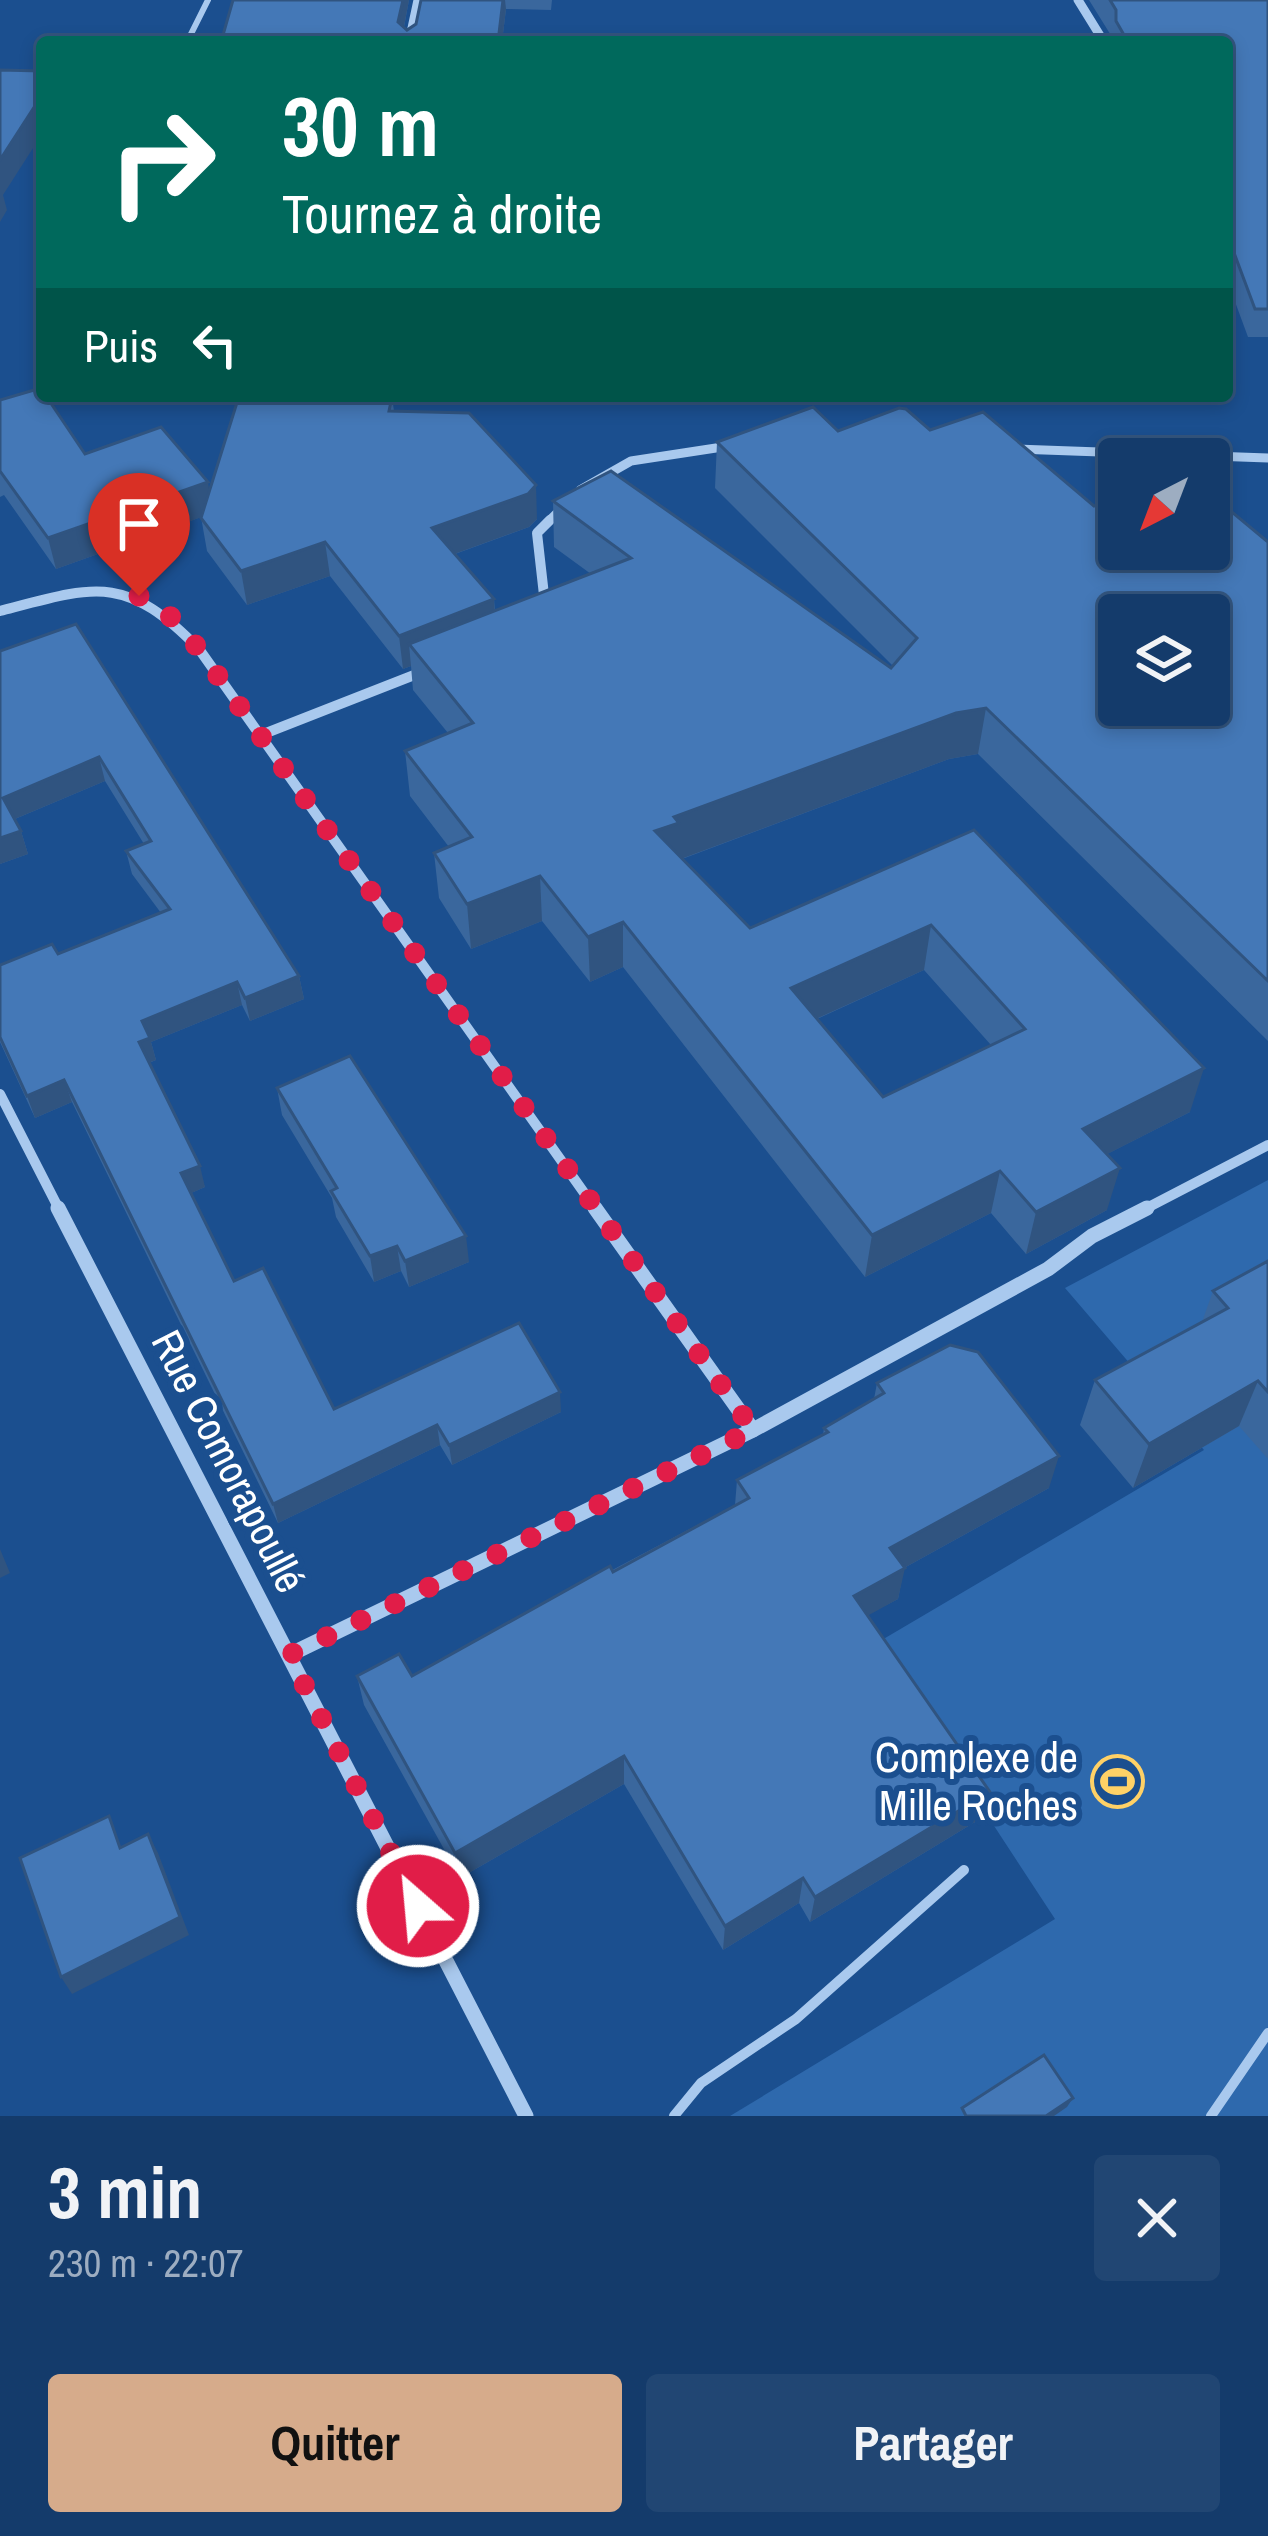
<!DOCTYPE html>
<html lang="fr">
<head>
<meta charset="utf-8">
<style>
  body { margin:0; font-family:"Archivo Narrow",sans-serif; background:#214673; color:#f1f3f6; height:100vh; display:flex; flex-direction:column; font-size:45px; white-space:nowrap }
  * { box-sizing:border-box; margin:0 }
  p { font-size:39px; color:#9dadc1 }
  .icon { flex:none; width:66px; height:66px; fill:none; stroke:currentColor; stroke-width:2; stroke-linecap:round; stroke-linejoin:round }
  .map { position:relative; height:2116px; overflow:hidden }
  .drawer { display:flex; flex-direction:column; background:#143b6b; flex:1 }
  .drawer>* { flex:none }
  .banner { position:absolute; left:36px; top:36px; width:1197px; height:366px; border-radius:12px; box-shadow:0 6px 18px #0003,0 0 0 3px #33557e; background:#00695c; color:#fff; overflow:hidden }
  .needle { width:78px; rotate:222deg }
  .tools { position:absolute; left:1098px; top:438px; display:grid; gap:24px }
  .tools a { display:grid; place-items:center; width:132px; height:132px; border-radius:12px; background:#143b6b; box-shadow:0 6px 18px #0003,0 0 0 3px #33557e; font-size:60px }
  .pin { position:absolute; display:grid; place-items:center; width:102px; height:102px; color:#fff; margin:-123px -51px; border-radius:50% 50% 50% 0; rotate:-45deg; box-shadow:0 0 12px #0007 }
  .pin .icon { rotate:45deg }
  .me { position:absolute; width:132px; margin:-66px; rotate:333deg; stroke-linejoin:round; filter:drop-shadow(0 0 9px #0008) }
  .turn { display:flex; align-items:center; gap:42px; height:252px; padding:0 48px; font-size:54px }
  .turn .icon { width:156px; height:156px; stroke-width:2.5 }
  .turn b { display:block; font-size:84px; line-height:102px }
  .then { display:flex; align-items:center; height:114px; padding:0 48px; background:#0003; gap:24px; font-size:45px }
  .round { display:grid; place-items:center; flex:none; width:126px; height:126px; border-radius:12px; background:#214673 }
  .overview { display:flex; align-items:center; justify-content:space-between; height:204px; padding:0 48px }
  h1 { font-size:72px; font-weight:700; line-height:90px }
  .primary-button { display:flex; gap:24px; margin-top:auto; padding:24px 48px }
  .primary-button a { flex:1; height:138px; border-radius:12px; background:#d6ab8b; color:#111; font-size:48px; font-weight:700; line-height:138px; text-align:center }
  .primary-button a+a { background:#214673; color:#f1f3f6 }
  .map>svg:first-child { display:block }
  .green { fill:#2e69ad }
  .lines { fill:none; stroke-linecap:round; stroke-linejoin:round }
  .service-far1 { stroke:#a9c9ee; stroke-width:6 }
  .service { stroke:#a9c9ee; stroke-width:10 }
  .minor-far2 { stroke:#a9c9ee; stroke-width:9 }
  .minor-far1 { stroke:#a9c9ee; stroke-width:10 }
  .minor { stroke:#a9c9ee; stroke-width:15 }
  .wall { fill:#3a679d; fill-rule:evenodd }
  .shaded-wall { fill:#305480 }
  .building { fill:#4478b7; stroke:#305480; stroke-width:3; fill-rule:evenodd }
  .route { stroke:#e11d48; stroke-width:21; stroke-dasharray:0 37.8 }
  .labels { text-anchor:middle; stroke-width:12; stroke-linejoin:round; paint-order:stroke }
  .near-street-label { font-size:42px; fill:#fff; stroke:#1b4f8f }
  .near-poi-label { font-size:42px; fill:#fff; stroke:#1b4f8f; text-anchor:end }
</style>
</head>
<body>
<div class="map">
<svg width="1268" height="2116" viewBox="0 0 1268 2116">
  <rect width="100%" height="100%" fill="#1b4f8f"/>
  <polygon class="green" points="1268,1180 1268,2116 730,2116 1055,1919 875,1644 1204,1450 1065,1288"/>
  <g class="lines">
    <polyline class="service-far1" points="187,42 208,0"/>
    <g class="service">
      <polyline points="674,2116 701,2083 796,2019 964,1870"/>
      <polyline points="1211,2116 1268,2033"/>
    </g>
    <g class="minor-far2">
      <polyline points="1078,0 1104,42"/>
      <polyline points="409,42 418,0"/>
      <polyline points="1013,449 1268,458"/>
      <polyline points="580,490 631,461 729,446"/>
      <polyline points="547,523 561,509"/>
    </g>
    <g class="minor-far1">
      <polyline points="539,601 544,595 537,533 550,520"/>
      <path d="M0 611C95 586 125 573 199 649L597 1211"/>
      <polyline points="261,735 427,670"/>
      <polyline points="0,1094 60,1211"/>
      <polyline points="1141,1211 1268,1145"/>
    </g>
    <g class="minor">
      <polyline points="58,1208 526,2116"/>
      <polyline points="595,1208 753,1430"/>
      <polyline points="289,1655 753,1430 1048,1269 1092,1236 1147,1208"/>
    </g>
  </g>
  <g class="wall">
    <polygon points="233,0 409,0 404,27 407,30 416,24 421,0 552,0 551,10 506,9 502,42 221,42"/>
    <polygon points="1089,0 1268,0 1268,337 1248,337 1227,280 1227,42 1111,42 1112,37"/>
    <path d="M392 397 394 411 537 519 529 527 455 554 494 599 495 611 591 574 554 547 553 501 891 668 893 666 715 488 717 442 838 431 930 430 1094 506 1268 542V1041L978 754 949 759 682 859 750 928 974 830 1190 1112 1107 1154V1210L1026 1254 991 1213 865 1277 623 967 590 982 542 921 471 949 439 898 434 853 449 847 410 796 405 751 448 733 413 690 411 666 403 669 330 576 247 605 207 551 201 517 56 569 4 495 0 497V400L85 454 209 491ZM924 970 991 1045 883 1097 817 1019Z"/>
    <polygon points="0,651 299,976 304,999 250,1021 242,1005 151,1042 156,1060 149,1063 205,1187 191,1193 234,1281 334,1409 561,1412 452,1465 440,1445 278,1523 72,1102 35,1118 0,1042 0,965 58,954 161,913 132,874 126,851 144,844 105,781 15,819 21,831 28,854 0,864"/>
    <polygon points="277,1088 469,1262 409,1287 401,1271 374,1282 336,1217 332,1198 282,1115"/>
    <polygon points="1268,1261 1268,1459 1239,1426 1133,1488 1080,1425 1095,1380 1202,1322 1213,1291"/>
    <polygon points="877,1383 1049,1488 904,1568 898,1599 867,1615 980,1819 810,1922 799,1903 723,1950 624,1784 460,1878 364,1705 357,1676 412,1676 735,1505 737,1480 823,1435 824,1428 874,1399"/>
  </g>
  <g class="shaded-wall">
    <polygon points="403,0 409,0 401,42 398,22"/>
    <polygon points="503,0 505,0 506,9 502,42 498,42"/>
    <polygon points="42,95 42,134 3,195 7,210 0,222 0,160"/>
    <polygon points="208,482 213,513 56,569 48,538"/>
    <polygon points="536,485 537,519 529,527 435,561 432,528"/>
    <polygon points="325,542 330,576 247,605 241,571"/>
    <polygon points="494,599 496,633 409,644 411,666 403,669 399,636"/>
    <polygon points="986,708 978,754 949,759 678,860 655,831 674,817 956,713"/>
    <polygon points="99,757 105,781 10,821 3,798"/>
    <polygon points="21,831 28,854 0,864 0,838"/>
    <polygon points="540,876 542,921 471,949 467,904"/>
    <polygon points="623,922 623,967 590,982 588,937"/>
    <polygon points="931,925 924,970 787,1032 791,988"/>
    <polygon points="299,976 304,999 250,1021 245,998"/>
    <polygon points="237,982 242,1005 151,1042 156,1060 145,1064 139,1042 142,1021"/>
    <polygon points="1204,1068 1190,1112 1072,1172 1083,1129"/>
    <polygon points="64,1080 72,1102 35,1118 27,1096"/>
    <polygon points="200,1166 205,1187 187,1195 181,1173"/>
    <polygon points="1120,1168 1107,1210 1026,1254 1036,1212"/>
    <polygon points="1000,1171 991,1213 865,1277 872,1235"/>
    <polygon points="466,1236 469,1262 409,1287 405,1261"/>
    <polygon points="397,1246 401,1271 374,1282 370,1256"/>
    <polygon points="1258,1381 1239,1426 1133,1488 1149,1444"/>
    <polygon points="560,1392 561,1412 452,1465 449,1445"/>
    <polygon points="437,1425 440,1445 278,1523 273,1504"/>
    <polygon points="1059,1456 1049,1488 884,1579 890,1548"/>
    <polygon points="0,1549 10,1573 0,1578"/>
    <polygon points="905,1568 898,1599 849,1626 854,1596"/>
    <polygon points="624,1756 624,1784 460,1878 455,1853"/>
    <polygon points="990,1792 980,1819 810,1922 815,1897"/>
    <polygon points="148,1834 158,1853 189,1935 72,1994 61,1977"/>
    <polygon points="803,1878 799,1903 723,1950 725,1926"/>
    <polygon points="1073,2098 1067,2107 1054,2116 1046,2116"/>
  </g>
  <g class="building">
    <polygon points="233,0 403,0 398,22 407,30 416,24 421,0 503,0 498,42 221,42"/>
    <polygon points="1110,0 1268,0 1268,309 1255,309 1227,234 1227,42 1128,42 1116,21 1116,10"/>
    <polygon points="0,70 42,71 42,95 0,160"/>
    <polygon points="41,388 42,396 46,396 85,454 161,427 208,482 48,538 0,471 0,400"/>
    <polygon points="239,396 392,397 389,411 469,413 536,485 528,494 432,528 494,599 399,636 325,542 241,571 201,518"/>
    <path d="M813 407 838 431 899 408 906 409 930 430 983 412 1094 506 1119 497V549H1209V493L1268 542V981L986 708 956 713 674 817 679 823 655 831 750 928 974 830 1204 1068 1083 1129 1120 1168 1036 1212 1000 1171 872 1235 623 922 588 937 540 876 467 904 434 853 472 837 405 751 473 723 409 644 631 558 553 501 611 471 891 668 917 638 717 442ZM1119 615H1209V705H1119ZM931 925 1025 1029 883 1097 791 988Z"/>
    <polygon points="76,624 299,976 245,998 237,982 142,1021 150,1038 139,1042 200,1166 181,1173 234,1281 263,1268 334,1409 519,1323 560,1392 449,1445 437,1425 273,1504 64,1080 27,1096 0,1037 0,965 52,944 58,954 170,909 126,851 151,841 99,757 3,798 21,831 0,838 0,651"/>
    <polygon points="350,1056 466,1236 405,1261 397,1246 370,1256 331,1191 337,1188 277,1088"/>
    <polygon points="1268,1261 1268,1392 1258,1381 1149,1444 1095,1380 1228,1308 1213,1291"/>
    <polygon points="950,1345 978,1352 1059,1456 890,1548 905,1568 854,1596 990,1792 815,1897 803,1878 725,1926 624,1756 455,1853 357,1676 399,1654 412,1676 610,1566 613,1572 749,1498 737,1480 828,1432 824,1428 884,1393 877,1383"/>
    <polygon points="109,1816 120,1848 148,1834 180,1917 61,1977 20,1858"/>
    <polygon points="1044,2055 1073,2098 1046,2116 966,2116 962,2108"/>
  </g>
  <g class="lines">
    <polyline class="route" points="139,596 169,615 199,649 753,1430 289,1655 418,1906"/>
  </g>
  <defs>
    <symbol id="stadium-ring" viewBox="-11 -11 22 22"><circle r="9.5" fill="#1b4f8f" stroke="#ffd166" stroke-width="1.5"/><path d="M0-5a6.5 5 0 1 0 0 10a6.5 5 0 1 0 0-10ZM-3.5-1.8h7v3.6h-7Z" fill="#ffd166"/></symbol>
  </defs>
  <g fill-rule="evenodd">
    <use href="#stadium-ring" x="1088" y="1752" width="59" height="59"/>
  </g>
  <g class="labels">
    <g class="near-street-label">
      <text transform="translate(229 1461) rotate(63)" y="15">Rue Comorapoullé</text>
    </g>
    <g class="near-poi-label">
      <text x="1078" y="1772">Complexe de<tspan x="1078" dy="48">Mille Roches</tspan></text>
    </g>
  </g>
</svg>
<div class="tools">
<a><svg class="needle" viewBox="-14 -14 28 28"><path d="M0-13l5 13h-10z" fill="#e53935"/><path d="M0 13l5-13h-10z" fill="#9dadc1"/></svg></a>
<a><svg class="icon" aria-label="layers" viewBox="0 0 24 24"><path d="M12 4l9 5-9 5-9-5zM3 14l9 5 9-5"/></svg></a>
</div>
<div class="pin" style="left:139px;top:596px;background:#d93025"><svg class="icon" aria-label="arrive" viewBox="0 0 24 24"><path d="M6 21V4h12l-3 4 3 4H6"/></svg></div>
<svg class="me" style="left:418px;top:1906px" viewBox="-20 -20 40 40"><circle r="17" fill="#e11d48" stroke="#fff" stroke-width="3"/><path d="M0-11L8 9 0 5-8 9z" fill="#fff"/></svg>
<div class="banner">
<div class="turn"><svg class="icon" aria-label="right" viewBox="0 0 24 24"><path d="M7 20v-9h11M14 6l5 5-5 5"/></svg><div><b>30 m</b>Tournez à droite</div></div>
<div class="then">Puis<svg class="icon" aria-label="left" viewBox="0 0 24 24"><path d="M17 20v-9H6M10 6l-5 5 5 5"/></svg></div>
</div>
</div>
<section class="drawer">
<div class="overview"><div><h1>3 min</h1><p>230 m · 22:07</p></div><a class="round"><svg class="icon" aria-label="close" viewBox="0 0 24 24"><path d="M6 6l12 12M18 6L6 18"/></svg></a></div>
<div class="primary-button"><a>Quitter</a><a>Partager</a></div>
</section>
</body>
</html>
